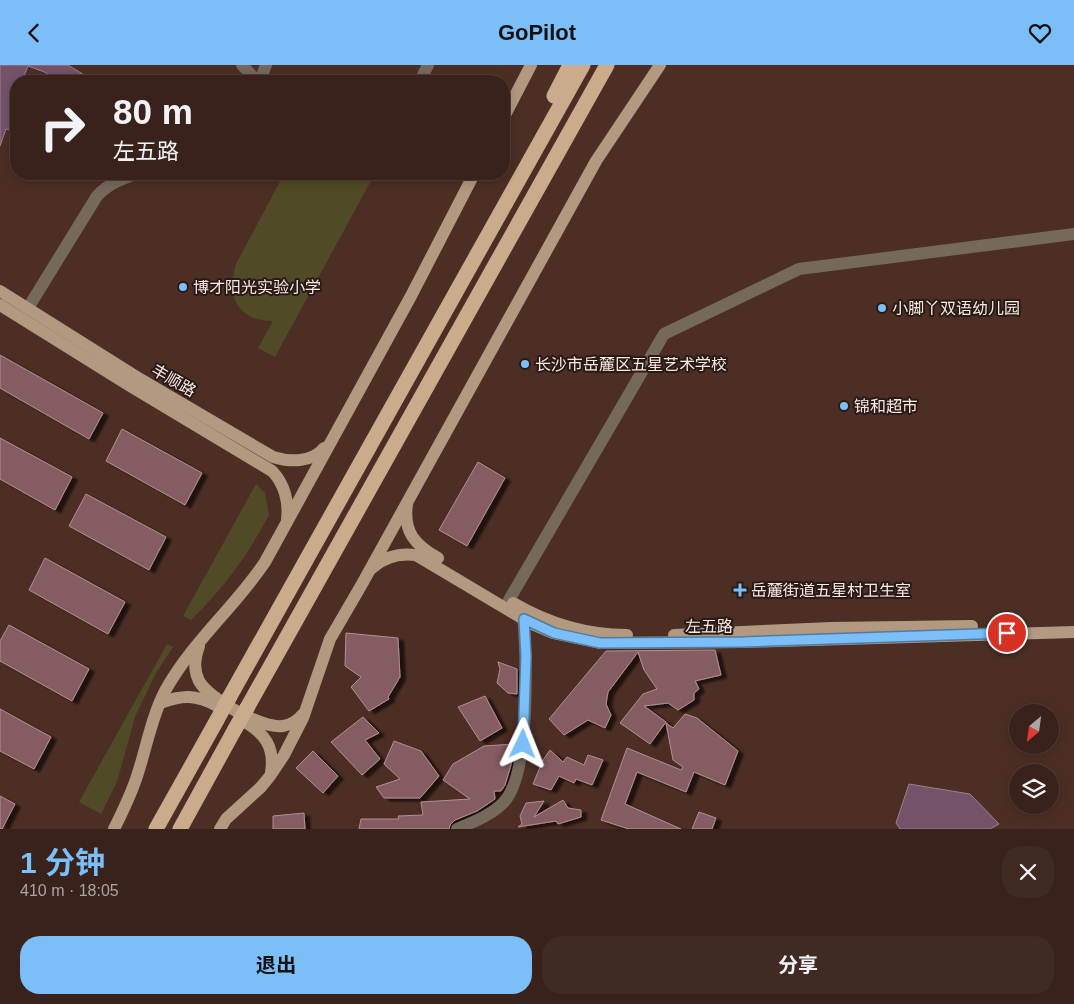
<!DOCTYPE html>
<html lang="zh">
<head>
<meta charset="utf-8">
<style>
  body { margin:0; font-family:Helvetica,"Noto Sans SC",sans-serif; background:#402a24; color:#f1f3f6; height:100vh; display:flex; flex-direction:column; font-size:19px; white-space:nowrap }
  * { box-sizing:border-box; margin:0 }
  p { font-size:16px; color:#aba4a3 }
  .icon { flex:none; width:28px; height:28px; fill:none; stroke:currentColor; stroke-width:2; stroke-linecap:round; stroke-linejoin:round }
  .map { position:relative; height:764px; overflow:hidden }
  .drawer { display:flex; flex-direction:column; background:#39221b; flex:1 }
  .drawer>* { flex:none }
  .guide { position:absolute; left:10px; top:10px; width:500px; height:105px; border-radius:20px; box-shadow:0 2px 12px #0003,0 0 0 1px #533f3a; background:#39221b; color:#f1f3f6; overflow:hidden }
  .needle { width:32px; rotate:209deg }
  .buttons { position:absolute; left:1009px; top:639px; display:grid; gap:10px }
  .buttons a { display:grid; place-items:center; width:50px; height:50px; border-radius:50%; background:#39221b; box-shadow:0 2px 12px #0003,0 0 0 1px #533f3a; font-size:25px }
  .pin { position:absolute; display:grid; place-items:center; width:42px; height:42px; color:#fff; margin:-21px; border:2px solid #fff; border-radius:50%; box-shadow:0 1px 5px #0007 }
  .me { position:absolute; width:55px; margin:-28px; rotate:2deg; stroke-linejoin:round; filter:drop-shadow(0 0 4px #0008) }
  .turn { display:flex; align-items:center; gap:18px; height:105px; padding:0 20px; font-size:22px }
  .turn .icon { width:65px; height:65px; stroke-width:2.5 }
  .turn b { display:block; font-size:35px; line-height:42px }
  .round { display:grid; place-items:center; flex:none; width:52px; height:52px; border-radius:20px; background:#402a24 }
  .summary { display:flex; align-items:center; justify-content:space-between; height:85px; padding:0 20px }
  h1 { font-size:30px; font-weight:700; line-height:38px; color:#7bbef8 }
  .cta { display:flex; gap:10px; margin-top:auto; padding:10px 20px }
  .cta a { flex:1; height:58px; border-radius:20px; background:#7bbef8; color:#111; font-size:20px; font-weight:700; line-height:58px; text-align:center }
  .cta a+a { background:#402a24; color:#f1f3f6 }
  header { display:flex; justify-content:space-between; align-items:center; height:65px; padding:0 20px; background:#7bbef8; color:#111; font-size:22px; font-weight:700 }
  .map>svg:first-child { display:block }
  .green { fill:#504a26 }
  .water { fill:#74536a; stroke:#9c7f8d }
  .building { fill:#865c63; stroke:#b58d93; filter:url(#shadow) }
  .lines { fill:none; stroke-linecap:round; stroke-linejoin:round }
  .minor { stroke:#75695c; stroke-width:12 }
  .major { stroke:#b2997f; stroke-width:12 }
  .highway { stroke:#caac8c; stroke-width:15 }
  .highway-bridge { stroke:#caac8c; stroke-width:15 }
  .route-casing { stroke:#507ca1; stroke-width:12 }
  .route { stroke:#7bbef8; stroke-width:9 }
  .poi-dot { fill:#7bbef8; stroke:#281a16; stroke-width:2 }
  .labels { text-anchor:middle; stroke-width:4; stroke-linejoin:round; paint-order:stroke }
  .poi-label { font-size:16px; fill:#fbe7e0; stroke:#281a16; text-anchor:start }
  .street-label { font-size:16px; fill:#fbe7e0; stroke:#281a16 }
</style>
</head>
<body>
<header><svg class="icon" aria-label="back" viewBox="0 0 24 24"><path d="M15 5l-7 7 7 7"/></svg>GoPilot<svg class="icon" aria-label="heart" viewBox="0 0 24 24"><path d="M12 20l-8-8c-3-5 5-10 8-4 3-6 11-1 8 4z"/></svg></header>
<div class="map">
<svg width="1074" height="764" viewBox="0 0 1074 764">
  <defs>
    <filter id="shadow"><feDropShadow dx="5.5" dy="3" stdDeviation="1" flood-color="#0009"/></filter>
  </defs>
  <rect width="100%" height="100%" fill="#4c2e24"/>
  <g class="green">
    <path d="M284 109H350L354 116 358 109H365L372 114 275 292 258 283 273 256C236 256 225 229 237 197Z"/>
    <path d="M256 419 265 428 269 450C248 490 223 524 191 555L183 551Z"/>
    <polygon points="167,579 173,582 156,608 135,652 117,717 101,749 79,737"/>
  </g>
  <g class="water">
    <polygon points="0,0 68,0 94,16 44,16 47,8 28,1 22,16 16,16 16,33 14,41 16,42 16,67 6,64 0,81"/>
    <polygon points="909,719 970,729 999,759 990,764 900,764 896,758"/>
  </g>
  <g class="building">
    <polygon points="0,290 103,348 89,374 0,323"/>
    <polygon points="122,364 202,408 185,440 106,396"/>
    <polygon points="0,373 72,412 55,445 0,414"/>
    <polygon points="478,397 505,413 467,481 439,465"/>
    <polygon points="86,429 166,472 149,505 69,461"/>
    <polygon points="45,493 125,537 108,569 29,525"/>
    <polygon points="9,560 89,604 72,636 0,596 0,576"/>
    <polygon points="346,568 398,573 400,612 388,632 389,634 369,646 351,622 361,612 345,601"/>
    <polygon points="715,585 721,610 695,616 699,624 694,628 694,635 678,645 668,638 644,641 666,657 650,679 620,658 643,629 657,624 644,605 638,587 608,627 606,639 611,650 605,663 588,655 564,670 549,654 606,586"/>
    <polygon points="498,597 517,604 517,629 508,628 497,618 500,604"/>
    <polygon points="485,631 502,663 480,676 458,642"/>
    <polygon points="0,644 51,672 34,704 0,686"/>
    <polygon points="685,649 697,653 738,686 725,720 694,707 686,727 637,707 625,739 681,764 629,764 601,755 627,683 681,705 683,702 673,695 666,658 673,663"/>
    <polygon points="363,652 379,668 365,675 380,694 362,710 331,677"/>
    <polygon points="394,676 421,686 439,711 420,733 384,733 376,722 400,714 384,699"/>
    <polygon points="514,679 511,700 505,720 501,726 494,726 495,734 477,746 455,755 450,760 449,764 359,764 361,754 399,754 398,751 423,750 421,737 470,734 443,715 453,699 484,681"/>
    <polygon points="550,685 563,697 567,692 584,700 588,690 603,695 592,720 576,714 574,718 559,711 551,725 533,719 543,695"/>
    <polygon points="313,686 338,711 323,728 296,703"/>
    <polygon points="0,731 15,739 2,764 0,764"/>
    <polygon points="563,735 568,743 581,745 581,752 558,759 556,756 518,762 522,759 520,751 526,738 544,736 534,752"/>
    <polygon points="699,747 716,753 712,764 692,764"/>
    <polygon points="304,748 305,764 273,764 273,751"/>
  </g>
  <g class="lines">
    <g class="minor">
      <polyline points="242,0 257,16"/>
      <polyline points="260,16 266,0"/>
      <polyline points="420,16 428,0"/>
      <path d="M28 243 97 131C108 119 121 114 136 109"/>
      <polyline points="509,535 664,269 799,204 1074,169"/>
      <path d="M457 764C473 757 490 751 503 738 532 710 526 586 523 546"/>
    </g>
    <g class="major">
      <polyline points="504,52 531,0"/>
      <path d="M0 226 140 314 273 392C289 397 312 398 324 383"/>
      <path d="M0 240 130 321 272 406C285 419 289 438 287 455"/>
      <path d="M407 439C403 467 415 480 438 493"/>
      <path d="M372 503C384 492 400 488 416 490L532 559 553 568 600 578 743 577 1074 567"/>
      <path d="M513 538C547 558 587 570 627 570"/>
      <polyline points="674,570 831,563 972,561"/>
      <path d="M199 581C195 593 193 604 199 616 209 634 262 664 283 661 291 660 298 655 303 649"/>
      <path d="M160 638C182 630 196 629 217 641"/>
      <path d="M243 656C265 668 275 682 271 708"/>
      <path d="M114 764C123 746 132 728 138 708 147 680 152 651 165 626 192 577 235 542 265 497L411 231 474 109"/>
      <polyline points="220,764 226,754 261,722 270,711 284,690 303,653 330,574 362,519 596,96 660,0"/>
    </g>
    <g class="highway">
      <polyline points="554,31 570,0"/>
      <polyline points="229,633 583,0"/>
      <polyline points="247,643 607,0"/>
      <polyline points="156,764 217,655"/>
      <polyline points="180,764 235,664"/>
    </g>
    <g class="highway-bridge">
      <polyline points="217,655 229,633"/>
      <polyline points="235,664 247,643"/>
    </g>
  </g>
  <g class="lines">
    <defs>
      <polyline id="route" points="523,679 526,591 524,554 554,568 600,578 743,577 1007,568"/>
    </defs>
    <use href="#route" class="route-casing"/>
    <use href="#route" class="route"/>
  </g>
  <g class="poi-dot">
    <circle cx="183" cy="222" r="5"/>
    <circle cx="882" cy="243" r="5"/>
    <circle cx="525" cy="299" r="5"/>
    <circle cx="844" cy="341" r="5"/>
    <path d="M737.5 517.5h5v5h5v5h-5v5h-5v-5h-5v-5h5z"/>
  </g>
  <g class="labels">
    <g class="poi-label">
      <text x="193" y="228">博才阳光实验小学</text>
      <text x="892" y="249">小脚丫双语幼儿园</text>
      <text x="535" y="305">长沙市岳麓区五星艺术学校</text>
      <text x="854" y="347">锦和超市</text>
      <text x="751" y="531">岳麓街道五星村卫生室</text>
    </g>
    <g class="street-label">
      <text transform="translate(174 315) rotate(30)" y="6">丰顺路</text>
      <text x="709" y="567">左五路</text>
    </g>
  </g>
</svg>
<div class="buttons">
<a><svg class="needle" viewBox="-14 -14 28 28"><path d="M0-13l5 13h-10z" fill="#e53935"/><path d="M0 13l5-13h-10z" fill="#aba4a3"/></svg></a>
<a><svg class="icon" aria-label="layers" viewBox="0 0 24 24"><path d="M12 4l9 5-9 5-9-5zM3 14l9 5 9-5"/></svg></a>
</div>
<div class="pin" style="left:1007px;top:568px;background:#d93025"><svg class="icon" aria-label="arrive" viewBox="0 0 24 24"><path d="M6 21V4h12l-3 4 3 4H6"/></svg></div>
<svg class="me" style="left:523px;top:679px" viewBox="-20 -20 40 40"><path d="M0-17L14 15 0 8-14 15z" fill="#7bbef8" stroke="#fff" stroke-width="4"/></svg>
<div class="guide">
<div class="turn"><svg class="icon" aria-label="right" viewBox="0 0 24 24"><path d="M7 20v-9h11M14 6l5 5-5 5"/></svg><div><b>80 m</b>左五路</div></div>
</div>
</div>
<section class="drawer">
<div class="summary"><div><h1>1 分钟</h1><p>410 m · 18:05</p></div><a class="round"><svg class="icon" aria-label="close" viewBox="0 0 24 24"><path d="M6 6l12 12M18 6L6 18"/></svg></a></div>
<div class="cta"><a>退出</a><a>分享</a></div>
</section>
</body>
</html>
